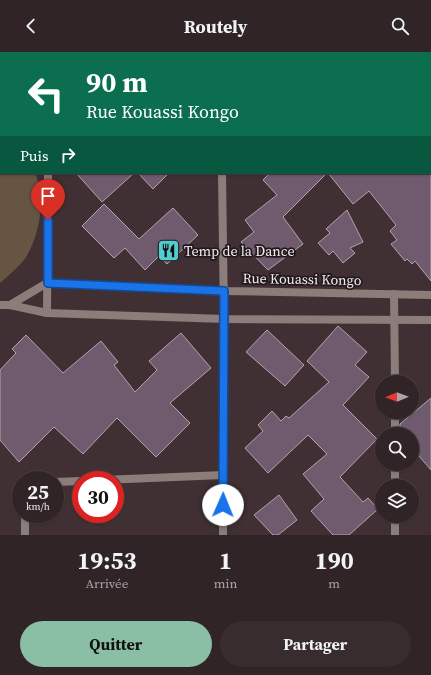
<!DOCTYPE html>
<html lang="fr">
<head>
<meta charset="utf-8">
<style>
  body { margin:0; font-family:"Source Serif 4",serif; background:#382c2f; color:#f1f3f6; height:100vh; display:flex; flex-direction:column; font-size:15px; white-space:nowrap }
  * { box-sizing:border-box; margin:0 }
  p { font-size:13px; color:#a8a4a7 }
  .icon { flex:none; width:22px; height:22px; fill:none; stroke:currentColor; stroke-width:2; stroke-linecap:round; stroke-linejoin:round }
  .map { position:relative; height:483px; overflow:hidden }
  .drawer { display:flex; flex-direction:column; background:#302427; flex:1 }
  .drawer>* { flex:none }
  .top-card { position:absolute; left:0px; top:0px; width:431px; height:122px; box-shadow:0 1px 3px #0004,0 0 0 1px #4b4144; background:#0b6e4f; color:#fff; overflow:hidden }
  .needle { width:26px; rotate:269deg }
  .fabs { position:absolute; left:375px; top:323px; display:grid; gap:8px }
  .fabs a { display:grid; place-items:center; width:44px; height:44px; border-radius:50%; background:#302427; box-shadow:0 1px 3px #0004,0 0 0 1px #4b4144; font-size:20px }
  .speed { position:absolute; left:12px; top:419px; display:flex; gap:8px; font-size:20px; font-weight:700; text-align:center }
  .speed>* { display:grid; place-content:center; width:52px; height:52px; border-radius:50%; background:#302427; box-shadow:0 1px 3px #0004,0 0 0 1px #4b4144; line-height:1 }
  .speed small { font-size:10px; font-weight:400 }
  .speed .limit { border:6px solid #d22; background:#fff; color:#111 }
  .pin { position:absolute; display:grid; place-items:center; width:34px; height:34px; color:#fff; margin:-41px -17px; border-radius:50% 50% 50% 0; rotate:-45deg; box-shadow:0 0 4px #0007 }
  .pin .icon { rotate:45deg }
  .me { position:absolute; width:44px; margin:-22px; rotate:1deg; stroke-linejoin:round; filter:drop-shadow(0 0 3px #0008) }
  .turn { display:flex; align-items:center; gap:14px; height:84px; padding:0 20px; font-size:18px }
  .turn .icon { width:52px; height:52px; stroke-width:2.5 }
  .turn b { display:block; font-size:28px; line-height:34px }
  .then { display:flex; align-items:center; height:38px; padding:0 20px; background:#0003; gap:8px; font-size:15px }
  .eta { display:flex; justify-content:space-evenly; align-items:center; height:68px; text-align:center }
  .eta b { font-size:24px; font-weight:700; line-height:28px }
  .primary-button { display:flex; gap:8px; margin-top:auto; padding:8px 20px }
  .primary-button a { flex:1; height:46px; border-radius:24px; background:#8abfa5; color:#111; font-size:16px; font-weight:700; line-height:46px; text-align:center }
  .primary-button a+a { background:#382c2f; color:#f1f3f6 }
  header { display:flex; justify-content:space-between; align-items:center; height:52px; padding:0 20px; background:#302427; font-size:18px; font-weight:700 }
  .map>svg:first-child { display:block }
  .green { fill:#665543 }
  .building { fill:#705a6e; stroke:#b1a3af }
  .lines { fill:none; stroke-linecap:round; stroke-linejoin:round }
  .minor { stroke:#8b7d79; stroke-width:8 }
  .route-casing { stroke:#114b97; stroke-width:10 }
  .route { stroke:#1a73e8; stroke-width:7 }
  .labels { text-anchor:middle; stroke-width:3.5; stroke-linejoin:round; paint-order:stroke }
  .poi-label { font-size:14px; fill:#f7ecef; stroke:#211a1c; text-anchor:start }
  .street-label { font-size:14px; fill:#f7ecef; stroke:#211a1c }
</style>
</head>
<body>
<header><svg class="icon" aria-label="back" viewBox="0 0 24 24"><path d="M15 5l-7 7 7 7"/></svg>Routely<svg class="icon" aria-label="search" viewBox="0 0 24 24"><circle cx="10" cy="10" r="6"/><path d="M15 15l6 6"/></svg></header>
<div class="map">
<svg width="431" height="483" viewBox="0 0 431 483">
  <rect width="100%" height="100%" fill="#403034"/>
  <path class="green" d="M0 90 1 121H35C46 146 40 182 26 205 20 214 8 224 0 231Z"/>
  <g class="building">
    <polygon points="76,121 134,121 102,150"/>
    <polygon points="138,121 169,121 153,137"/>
    <polygon points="270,121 327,121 283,165 303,192 268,218 241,190 254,180 245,168 277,143 263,128"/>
    <polygon points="328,121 431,121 431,229 415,209 412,212 407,207 405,209 391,192 397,188 390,179 396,173 369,139 353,152"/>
    <polygon points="104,152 139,187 173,156 198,183 167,212 159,204 145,218 125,196 114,206 82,174"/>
    <polygon points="347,158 363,190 350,196 355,201 343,211 333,199 329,203 318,191 330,181 326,177"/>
    <polygon points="338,274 367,300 355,313 369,325 343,353 377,387 340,425 363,450 368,446 378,457 349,483 333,483 311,459 324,447 303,422 327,402 308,383 268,421 245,396 263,379 258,373 272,359 281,369 286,364 289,366 329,330 307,309"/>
    <polygon points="267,278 304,313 285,334 246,300"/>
    <polygon points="181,281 211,316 170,351 190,371 156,405 117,366 83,402 54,375 19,410 0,388 0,318 16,301 12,297 26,283 63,321 101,289 118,310 114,313 135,340 157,318 149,309"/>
    <polygon points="431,346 431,418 412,396 412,382 400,382 400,372"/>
    <polygon points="279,443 297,468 278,483 273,483 254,463"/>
  </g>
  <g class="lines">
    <g class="minor">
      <polyline points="28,1 28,0"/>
      <polyline points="57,1 57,0"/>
      <polyline points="222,1 222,0"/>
      <polyline points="419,1 419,0"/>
      <polyline points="0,50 1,50"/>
      <polyline points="0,77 1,77"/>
      <polyline points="222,121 224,267 223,483"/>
      <polyline points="394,242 395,330"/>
      <polyline points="0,253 10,253 47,261 224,267 431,268"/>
      <polyline points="10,253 47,231 224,239 431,243"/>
      <polyline points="47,261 48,121"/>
      <polyline points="395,382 395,360"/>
      <polyline points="103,428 223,423"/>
      <polyline points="55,430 81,429"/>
      <polyline points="395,434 395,412"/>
      <polyline points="25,483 25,462"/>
      <polyline points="395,483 395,464"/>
    </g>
  </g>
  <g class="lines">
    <defs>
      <polyline id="route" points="48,168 48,231 224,239 223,453"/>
    </defs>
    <use href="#route" class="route-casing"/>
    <use href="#route" class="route"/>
  </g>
  <defs>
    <symbol id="restaurant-square" viewBox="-11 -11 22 22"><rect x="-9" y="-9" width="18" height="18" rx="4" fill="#52ccd0" stroke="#211a1c"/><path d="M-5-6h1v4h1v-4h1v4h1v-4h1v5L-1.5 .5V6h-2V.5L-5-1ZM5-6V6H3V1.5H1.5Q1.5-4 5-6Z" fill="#111"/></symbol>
  </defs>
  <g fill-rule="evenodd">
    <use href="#restaurant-square" x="156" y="186" width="25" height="25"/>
  </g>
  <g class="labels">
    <g class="poi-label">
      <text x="184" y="204">Temp de la Dance</text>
    </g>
    <g class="street-label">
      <text transform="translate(302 227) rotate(1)" y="5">Rue Kouassi Kongo</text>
    </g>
  </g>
</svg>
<div class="fabs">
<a><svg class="needle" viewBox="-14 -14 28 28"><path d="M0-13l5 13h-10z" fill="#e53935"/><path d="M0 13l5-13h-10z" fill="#a8a4a7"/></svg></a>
<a><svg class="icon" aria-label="search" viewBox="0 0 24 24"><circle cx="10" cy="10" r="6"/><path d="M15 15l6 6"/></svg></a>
<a><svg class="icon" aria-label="layers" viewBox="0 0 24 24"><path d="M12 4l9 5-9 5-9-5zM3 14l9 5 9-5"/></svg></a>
</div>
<div class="speed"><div>25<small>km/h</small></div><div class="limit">30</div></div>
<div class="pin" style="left:48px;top:168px;background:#d93025"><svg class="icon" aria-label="arrive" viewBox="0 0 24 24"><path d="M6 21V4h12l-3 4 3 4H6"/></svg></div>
<svg class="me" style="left:223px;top:453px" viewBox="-20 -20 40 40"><circle r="19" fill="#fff"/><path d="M0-13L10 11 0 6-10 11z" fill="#1a73e8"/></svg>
<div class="top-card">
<div class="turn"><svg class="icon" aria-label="left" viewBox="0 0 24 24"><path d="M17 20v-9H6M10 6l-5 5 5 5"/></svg><div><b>90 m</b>Rue Kouassi Kongo</div></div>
<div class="then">Puis<svg class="icon" aria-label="right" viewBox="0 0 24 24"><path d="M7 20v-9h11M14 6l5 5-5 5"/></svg></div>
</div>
</div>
<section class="drawer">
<div class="eta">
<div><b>19:53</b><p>Arrivée</p></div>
<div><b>1</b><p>min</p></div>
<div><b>190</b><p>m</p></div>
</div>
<div class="primary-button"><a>Quitter</a><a>Partager</a></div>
</section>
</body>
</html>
